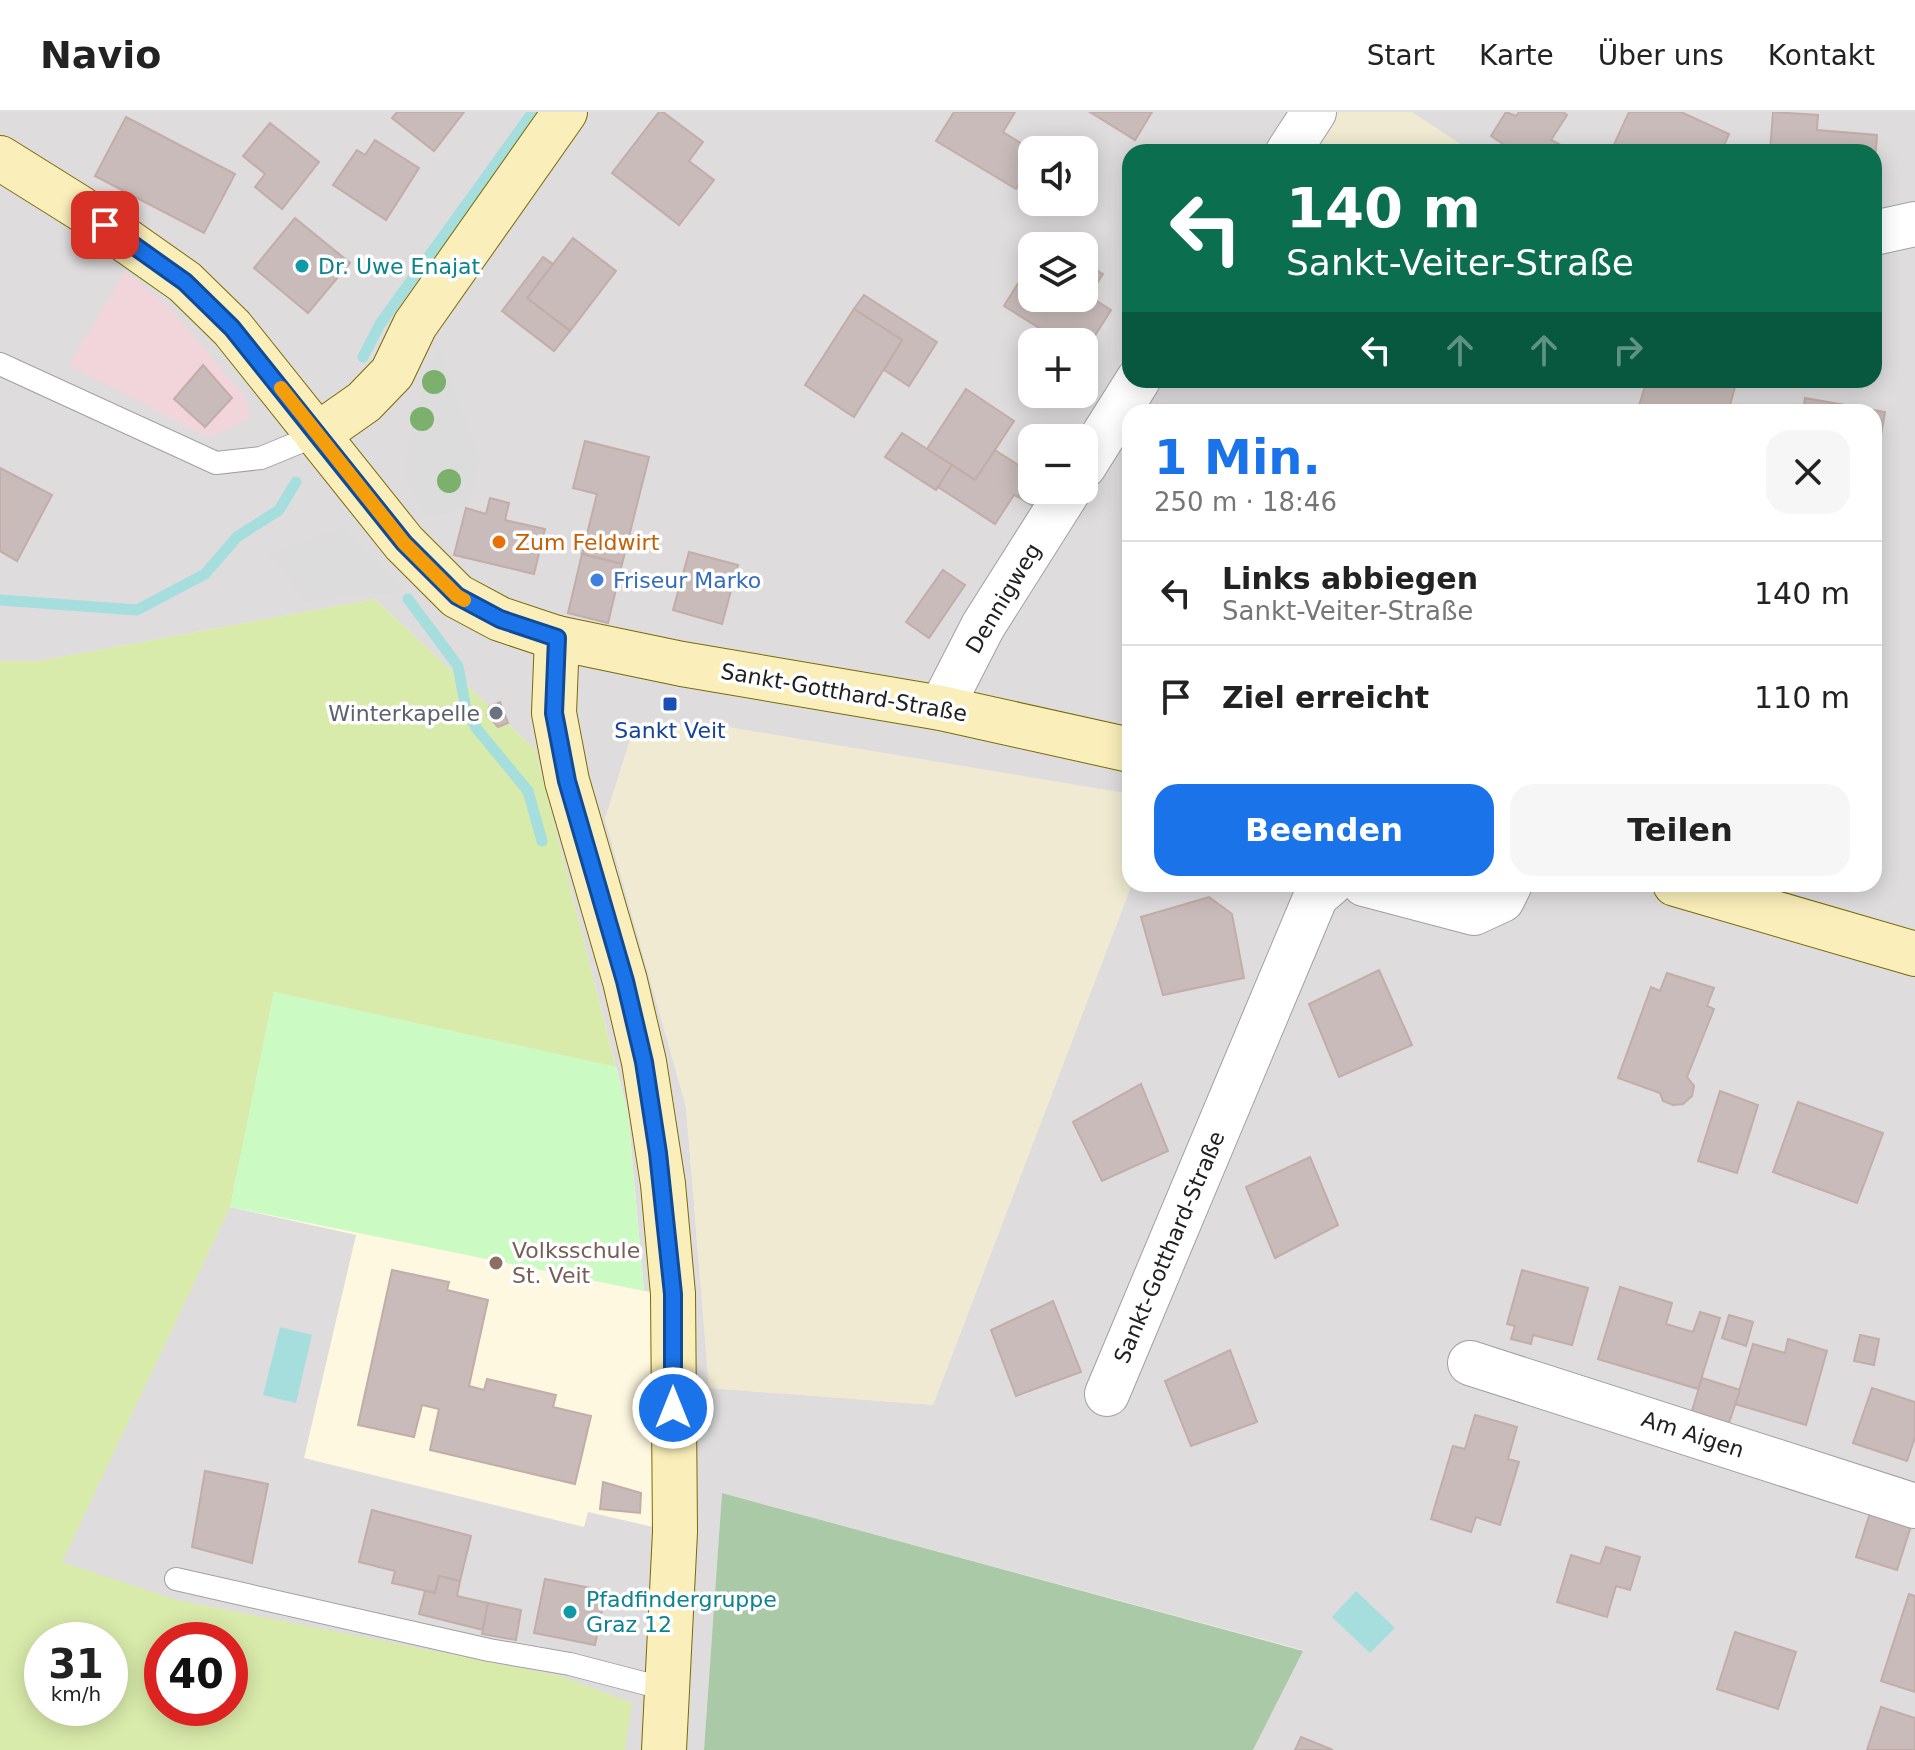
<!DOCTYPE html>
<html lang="de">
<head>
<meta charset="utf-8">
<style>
  body { margin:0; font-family:"DejaVu Sans",sans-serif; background:#f6f6f6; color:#222; height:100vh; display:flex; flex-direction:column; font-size:30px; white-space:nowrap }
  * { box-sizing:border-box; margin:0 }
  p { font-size:26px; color:#767676 }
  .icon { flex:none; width:44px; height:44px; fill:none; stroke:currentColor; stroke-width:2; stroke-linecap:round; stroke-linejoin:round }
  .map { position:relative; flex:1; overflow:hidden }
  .side { position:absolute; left:1122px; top:292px; width:760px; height:488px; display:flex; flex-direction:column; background:#fff; border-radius:24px; box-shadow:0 4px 20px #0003 }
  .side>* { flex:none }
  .top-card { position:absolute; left:1122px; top:32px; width:760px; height:244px; border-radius:24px; box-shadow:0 4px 20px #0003; background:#0b6e4f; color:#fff; overflow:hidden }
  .fabs { position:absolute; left:1018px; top:24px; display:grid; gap:16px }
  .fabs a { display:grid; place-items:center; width:80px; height:80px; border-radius:16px; background:#fff; box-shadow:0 4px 20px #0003; font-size:40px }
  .speed { position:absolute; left:24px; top:1510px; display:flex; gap:16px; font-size:40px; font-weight:700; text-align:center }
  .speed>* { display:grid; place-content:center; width:104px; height:104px; border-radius:50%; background:#fff; box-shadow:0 4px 20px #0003; line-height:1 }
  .speed small { font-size:20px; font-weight:400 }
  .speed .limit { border:12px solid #d22; background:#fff; color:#111 }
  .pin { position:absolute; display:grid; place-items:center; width:68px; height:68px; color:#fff; margin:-34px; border-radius:16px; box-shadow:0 4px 12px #0006 }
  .me { position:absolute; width:88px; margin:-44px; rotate:0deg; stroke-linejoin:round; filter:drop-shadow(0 0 6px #0008) }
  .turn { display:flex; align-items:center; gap:28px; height:168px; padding:0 32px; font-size:36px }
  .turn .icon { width:104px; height:104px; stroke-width:2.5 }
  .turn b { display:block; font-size:56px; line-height:68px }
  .lanes { display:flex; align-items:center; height:76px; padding:0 32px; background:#0003; justify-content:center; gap:40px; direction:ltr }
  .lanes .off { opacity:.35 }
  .round { display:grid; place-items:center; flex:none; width:84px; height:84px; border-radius:24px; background:#f6f6f6 }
  .headline { display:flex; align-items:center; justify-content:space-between; height:136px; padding:0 32px }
  h1 { font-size:48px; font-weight:700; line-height:60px; color:#1a73e8 }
  .primary-button { display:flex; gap:16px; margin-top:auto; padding:16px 32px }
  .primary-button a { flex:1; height:92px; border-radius:24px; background:#1a73e8; color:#fff; font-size:32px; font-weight:700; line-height:92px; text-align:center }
  .primary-button a+a { background:#f6f6f6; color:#222 }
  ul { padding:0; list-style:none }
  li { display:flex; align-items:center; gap:24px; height:104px; padding:0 32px; border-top:2px solid #e0e0e0 }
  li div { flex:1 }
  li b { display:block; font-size:30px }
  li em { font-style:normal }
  header { display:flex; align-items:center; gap:48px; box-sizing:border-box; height:112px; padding:0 40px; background:#fff; border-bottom:2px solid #e0e0e0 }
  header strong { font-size:38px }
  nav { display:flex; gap:44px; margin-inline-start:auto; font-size:28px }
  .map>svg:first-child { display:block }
  .residential { fill:#dedcdd; fill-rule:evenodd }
  .commercial { fill:#f1d5da }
  .education { fill:#fff8e0 }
  .farmland { fill:#efead1 }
  .grass { fill:#d9ebab; fill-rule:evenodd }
  .cemetery { fill:#a9c9a7 }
  .park { fill:#cbfac3 }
  .parking { fill:#dcdcdc }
  .water { fill:#a6dede }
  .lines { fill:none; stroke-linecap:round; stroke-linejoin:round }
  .stream { stroke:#a6dede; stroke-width:11 }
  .building { fill:#c8bbb9; stroke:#c2ada8; stroke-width:2 }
  .lane-casing { stroke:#a1a1a1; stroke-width:24 }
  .street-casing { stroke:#a1a1a1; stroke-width:46 }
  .secondary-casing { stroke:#796b04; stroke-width:46 }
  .lane { stroke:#fff; stroke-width:22 }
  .street { stroke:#fff; stroke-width:44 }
  .secondary { stroke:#faefba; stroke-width:44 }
  .tree { fill:#7bb06d }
  .route-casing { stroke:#114b97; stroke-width:20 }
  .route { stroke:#1a73e8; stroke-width:14 }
  .slow { stroke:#f59e0b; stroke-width:14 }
  .culture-dot { fill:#0f9aa8; stroke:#fff; stroke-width:3 }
  .food-dot { fill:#e8710a; stroke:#fff; stroke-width:3 }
  .shop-dot { fill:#3f7fe0; stroke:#fff; stroke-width:3 }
  .transit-dot { fill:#1a4fb4; stroke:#fff; stroke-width:3 }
  .worship-dot { fill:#6b7280; stroke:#fff; stroke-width:3 }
  .education-dot { fill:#8d6e63; stroke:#fff; stroke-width:3 }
  .labels { text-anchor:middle; stroke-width:7; stroke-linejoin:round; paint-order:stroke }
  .culture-label { font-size:22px; fill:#0d838f; stroke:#fff; text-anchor:start }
  .food-label { font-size:22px; fill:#c56008; stroke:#fff; text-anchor:start }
  .shop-label { font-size:22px; fill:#366cbe; stroke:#fff; text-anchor:start }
  .street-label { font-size:22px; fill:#202020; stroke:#fff }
  .worship-label { font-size:22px; fill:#5b616d; stroke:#fff; text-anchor:end }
  .transit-label { font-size:22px; fill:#164399; stroke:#fff }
  .education-label { font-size:22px; fill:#785e54; stroke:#fff; text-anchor:start }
</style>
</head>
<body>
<header>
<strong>Navio</strong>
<nav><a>Start</a><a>Karte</a><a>Über uns</a><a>Kontakt</a></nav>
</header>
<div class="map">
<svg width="1915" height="1638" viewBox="0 0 1915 1638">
  <rect width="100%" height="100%" fill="#f0eae6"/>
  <path class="residential" d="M0 0H1915V1638H1253L1303 1538 722 1381 704 1638H0L61 1450 230 1095 356 1122 628 1001 535 637 375 487 39 549H0ZM1032 38H1084V90H1032ZM1130 40H1874V268H1130ZM1032 134H1084V186H1032ZM1032 230H1084V282H1032ZM1130 300H1874V772H1132L933 1293 709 1276 686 995 605 707 635 612 722 614 1130 682ZM1032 326H1084V378H1032ZM42 1528H110V1596H42ZM162 1528H230V1596H162Z"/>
  <polygon class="commercial" points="125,159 170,196 247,287 250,306 209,326 69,253"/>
  <polygon class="education" points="616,955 628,1001 644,1179 673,1182 675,1420 588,1400 584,1415 304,1346 356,1123 230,1095"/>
  <g class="farmland">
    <polygon points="1327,0 1412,0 1473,40 1301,40"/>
    <polygon points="635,612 722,614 1130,682 1130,772 1132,772 933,1293 709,1276 686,995 605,707"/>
  </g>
  <path class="grass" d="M375 487 535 637 616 955 274 880 230 1095 62 1450 177 1488 561 1564 632 1591 625 1638H0V549H39ZM42 1528H110V1596H42ZM162 1528H230V1596H162Z"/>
  <polygon class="cemetery" points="722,1381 1303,1539 1253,1638 704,1638"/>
  <polygon class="park" points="274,880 616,955 628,1001 644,1179 230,1095"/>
  <g class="parking">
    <polygon points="438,235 480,348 466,396 425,405 406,364 410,320 421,279"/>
    <polygon points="343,415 372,443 408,479 304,489 288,464 267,444"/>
  </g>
  <g class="water">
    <polygon points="280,1215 312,1223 296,1291 263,1283"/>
    <polygon points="1356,1479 1395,1516 1370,1541 1332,1505"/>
  </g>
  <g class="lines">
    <g class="stream">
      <polyline points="363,245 380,212 533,0"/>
      <polyline points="408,487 458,554 466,597 477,617 528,679 542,729"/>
      <polyline points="0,488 137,498 205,462 237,425 279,398 296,370"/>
    </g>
  </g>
  <g class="building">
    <polygon points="397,0 464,0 434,39 392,6"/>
    <polygon points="659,0 663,0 703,30 689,49 714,68 679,113 612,61"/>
    <polygon points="954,0 1015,0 1003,20 1032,38 1032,50 1016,77 936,29"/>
    <polygon points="1090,0 1152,0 1135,28"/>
    <polygon points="1506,0 1516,4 1519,0 1563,0 1567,3 1551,28 1559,32 1554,40 1515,40 1491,24"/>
    <polygon points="1629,0 1681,0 1729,22 1721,40 1613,40 1611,39"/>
    <polygon points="1773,0 1818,3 1817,18 1877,23 1874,61 1874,40 1770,40"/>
    <polygon points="126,5 235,62 204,121 95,64"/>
    <polygon points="270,11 319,50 282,97 255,75 265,62 243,44"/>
    <polygon points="375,28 419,56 386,108 333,73 357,38 365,43"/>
    <polygon points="295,106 350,151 308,201 254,156"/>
    <polygon points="573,126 616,159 570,219 527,186"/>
    <polygon points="543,145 553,152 527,186 570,219 554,239 502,199"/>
    <polygon points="1032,149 1032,186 1084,186 1084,151 1103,162 1089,184 1111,198 1084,241 1084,230 1062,230 1004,194"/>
    <polygon points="864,183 937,230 909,274 884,258 902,228 854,197"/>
    <polygon points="854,197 902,228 854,305 805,273"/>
    <polygon points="203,253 232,286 205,315 174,287"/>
    <polygon points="1647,268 1713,268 1735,275 1728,300 1637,300"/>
    <polygon points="966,277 1014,309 975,368 927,337"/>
    <polygon points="1805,286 1885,300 1876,352 1874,300 1803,300"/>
    <polygon points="902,321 952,353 936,378 885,345"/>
    <polygon points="585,329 649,345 622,452 582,442 597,382 573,376"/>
    <polygon points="995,338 1032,362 1018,385 1014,383 995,412 938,375 952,353 975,368"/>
    <polygon points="0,356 52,383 17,449 0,439"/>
    <polygon points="1032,363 1032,378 1047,378 1036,396 1018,385"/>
    <polygon points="490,386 509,391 505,408 545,417 534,462 454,443 466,396 486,402"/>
    <polygon points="689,440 738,453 722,512 673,498"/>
    <polygon points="582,442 622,452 608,511 568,501"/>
    <polygon points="943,458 965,473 929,526 906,510"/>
    <polygon points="500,590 508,611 498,615 487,603 489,595"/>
    <polygon points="1209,785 1232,802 1244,866 1163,883 1141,805"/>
    <polygon points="1379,858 1412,933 1339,965 1309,892"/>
    <polygon points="1667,861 1714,876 1707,894 1714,897 1687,965 1694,974 1692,984 1683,992 1673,993 1663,989 1660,981 1618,966 1651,875 1660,879"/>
    <polygon points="1141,972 1168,1039 1102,1069 1073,1010"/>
    <polygon points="1720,979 1758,993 1737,1061 1698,1049"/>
    <polygon points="1798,990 1883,1021 1857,1091 1773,1060"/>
    <polygon points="1310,1045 1338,1113 1275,1146 1246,1075"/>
    <polygon points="392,1158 449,1170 447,1178 488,1188 469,1274 484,1278 487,1267 556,1283 553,1295 591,1304 575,1372 430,1338 439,1297 422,1293 414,1325 358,1313"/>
    <polygon points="1522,1158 1588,1176 1572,1233 1533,1223 1531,1232 1511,1227 1515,1214 1507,1212"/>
    <polygon points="1620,1175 1672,1191 1666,1212 1693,1220 1700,1200 1720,1206 1698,1277 1598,1247"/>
    <polygon points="1053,1189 1081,1260 1016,1284 991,1218"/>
    <polygon points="1729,1203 1753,1210 1746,1234 1722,1226"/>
    <polygon points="1860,1223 1879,1227 1874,1253 1854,1249"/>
    <polygon points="1788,1227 1827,1239 1806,1313 1735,1292 1753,1232 1785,1241"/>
    <polygon points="1230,1238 1257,1310 1191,1334 1165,1269"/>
    <polygon points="1702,1266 1740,1278 1728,1314 1691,1302"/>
    <polygon points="1872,1276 1915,1290 1915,1325 1907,1349 1853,1331"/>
    <polygon points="1475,1303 1517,1315 1508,1347 1519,1350 1500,1413 1476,1405 1471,1420 1431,1407 1453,1334 1465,1337"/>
    <polygon points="205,1359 268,1372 252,1451 192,1435"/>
    <polygon points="603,1370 641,1381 640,1401 600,1397"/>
    <polygon points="372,1398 471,1424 460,1469 439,1464 435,1481 392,1471 395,1459 359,1450"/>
    <polygon points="1871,1398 1912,1411 1897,1458 1856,1445"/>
    <polygon points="1606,1435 1640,1445 1630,1478 1616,1474 1607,1505 1557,1490 1571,1443 1600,1452"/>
    <polygon points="439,1464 460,1469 457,1484 488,1491 483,1518 419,1502 425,1479 435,1481"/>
    <polygon points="545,1467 606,1479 595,1533 534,1521"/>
    <polygon points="1909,1482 1915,1484 1915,1580 1881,1569"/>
    <polygon points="488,1491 521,1498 516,1528 482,1522"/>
    <polygon points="1735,1520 1796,1540 1778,1597 1717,1577"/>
    <polygon points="1881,1595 1915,1606 1915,1638 1867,1638"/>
    <polygon points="1301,1625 1333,1638 1295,1638"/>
  </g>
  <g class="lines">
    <defs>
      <g id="lane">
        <polyline points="0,252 216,351 261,346 317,323"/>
        <polyline points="176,1467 489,1538 570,1552 666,1577"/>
      </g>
      <g id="street">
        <polyline points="1288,40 1314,0"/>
        <polyline points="1874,121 1915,112"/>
        <polyline points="1084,354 1138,268"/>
        <polyline points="941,596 983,514 1069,378"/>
        <polyline points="1364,772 1474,801 1502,788 1510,772"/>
        <polyline points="1470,1251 1915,1394"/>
        <polyline points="1107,1282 1316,784 1330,772"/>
      </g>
      <g id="secondary">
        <polyline points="0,46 80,96 185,170 232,216 404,431 457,484 500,507 557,526 682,552 941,596 1130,638"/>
        <polyline points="317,323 364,290 392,261 415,213 565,0"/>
        <polyline points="557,526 554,601 567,669 625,869 644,950 663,1072 673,1182 675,1420 664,1638"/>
        <polyline points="1675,772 1915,842"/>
      </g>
    </defs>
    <use href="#lane" class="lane-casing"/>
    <use href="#street" class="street-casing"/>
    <use href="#secondary" class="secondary-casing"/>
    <use href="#lane" class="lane"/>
    <use href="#street" class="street"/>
    <use href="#secondary" class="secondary"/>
  </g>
  <g class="tree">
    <circle cx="434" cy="270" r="12"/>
    <circle cx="422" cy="307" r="12"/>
    <circle cx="449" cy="369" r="12"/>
  </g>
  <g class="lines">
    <defs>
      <polyline id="route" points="105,113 185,170 232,216 404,431 457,484 500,507 557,526 554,601 567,669 625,869 644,950 658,1041 673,1182 673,1296"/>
    </defs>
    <use href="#route" class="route-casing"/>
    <use href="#route" class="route"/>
    <polyline class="slow" points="281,276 404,431 457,484 464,488"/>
  </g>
  <g class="culture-dot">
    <circle cx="302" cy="154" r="8"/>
    <circle cx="570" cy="1500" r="8"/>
  </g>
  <circle class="food-dot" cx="499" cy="430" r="8"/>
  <circle class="shop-dot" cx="597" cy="468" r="8"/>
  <rect class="transit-dot" x="662" y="584" width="16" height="16" rx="4"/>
  <circle class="worship-dot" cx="496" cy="601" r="8"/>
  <circle class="education-dot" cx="496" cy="1151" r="8"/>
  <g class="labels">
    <g class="culture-label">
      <text x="318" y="162">Dr. Uwe Enajat</text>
      <text x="586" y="1495">Pfadfindergruppe<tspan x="586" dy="25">Graz 12</tspan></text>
    </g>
    <g class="food-label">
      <text x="515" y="438">Zum Feldwirt</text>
    </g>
    <g class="shop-label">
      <text x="613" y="476">Friseur Marko</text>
    </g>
    <g class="street-label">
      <text transform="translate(1003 486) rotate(-59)" y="8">Dennigweg</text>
      <text transform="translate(844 580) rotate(10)" y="8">Sankt-Gotthard-Straße</text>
      <text transform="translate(1169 1135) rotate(-67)" y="8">Sankt-Gotthard-Straße</text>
      <text transform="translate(1693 1322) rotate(18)" y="8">Am Aigen</text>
    </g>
    <g class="worship-label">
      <text x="480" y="609">Winterkapelle</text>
    </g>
    <g class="transit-label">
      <text x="670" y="626">Sankt Veit</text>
    </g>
    <g class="education-label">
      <text x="512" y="1146">Volksschule<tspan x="512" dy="25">St. Veit</tspan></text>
    </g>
  </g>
</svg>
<div class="fabs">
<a><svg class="icon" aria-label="sound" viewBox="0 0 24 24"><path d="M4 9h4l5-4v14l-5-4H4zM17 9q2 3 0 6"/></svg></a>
<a><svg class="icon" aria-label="layers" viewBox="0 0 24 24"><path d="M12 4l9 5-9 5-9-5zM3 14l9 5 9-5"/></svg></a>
<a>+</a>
<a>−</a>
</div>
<div class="speed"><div>31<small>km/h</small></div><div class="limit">40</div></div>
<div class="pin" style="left:105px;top:113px;background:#d93025"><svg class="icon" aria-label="arrive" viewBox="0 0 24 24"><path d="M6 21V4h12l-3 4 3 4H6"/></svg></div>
<svg class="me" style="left:673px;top:1296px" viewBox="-20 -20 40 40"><circle r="17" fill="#1a73e8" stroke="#fff" stroke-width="3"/><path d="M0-11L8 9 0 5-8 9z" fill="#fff"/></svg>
<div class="top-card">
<div class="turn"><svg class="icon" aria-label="left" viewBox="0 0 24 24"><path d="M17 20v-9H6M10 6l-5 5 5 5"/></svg><div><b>140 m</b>Sankt-Veiter-Straße</div></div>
<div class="lanes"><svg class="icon" aria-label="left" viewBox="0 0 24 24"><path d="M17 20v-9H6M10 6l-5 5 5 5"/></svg><svg class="icon off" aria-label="ahead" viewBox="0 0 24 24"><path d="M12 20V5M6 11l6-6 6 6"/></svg><svg class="icon off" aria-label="ahead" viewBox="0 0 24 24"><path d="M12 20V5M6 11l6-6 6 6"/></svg><svg class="icon off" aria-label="right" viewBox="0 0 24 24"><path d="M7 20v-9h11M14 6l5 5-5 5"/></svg></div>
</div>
<section class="side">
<div class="headline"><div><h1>1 Min.</h1><p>250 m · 18:46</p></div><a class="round"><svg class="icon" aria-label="close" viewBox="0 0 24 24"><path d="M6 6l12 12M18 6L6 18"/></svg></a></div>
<ul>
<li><svg class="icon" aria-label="left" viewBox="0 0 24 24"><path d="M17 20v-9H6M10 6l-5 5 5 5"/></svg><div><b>Links abbiegen</b><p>Sankt-Veiter-Straße</p></div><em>140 m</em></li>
<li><svg class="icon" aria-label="arrive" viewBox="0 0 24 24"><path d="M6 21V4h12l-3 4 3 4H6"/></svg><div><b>Ziel erreicht</b></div><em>110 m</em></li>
</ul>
<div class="primary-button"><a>Beenden</a><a>Teilen</a></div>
</section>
</div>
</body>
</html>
